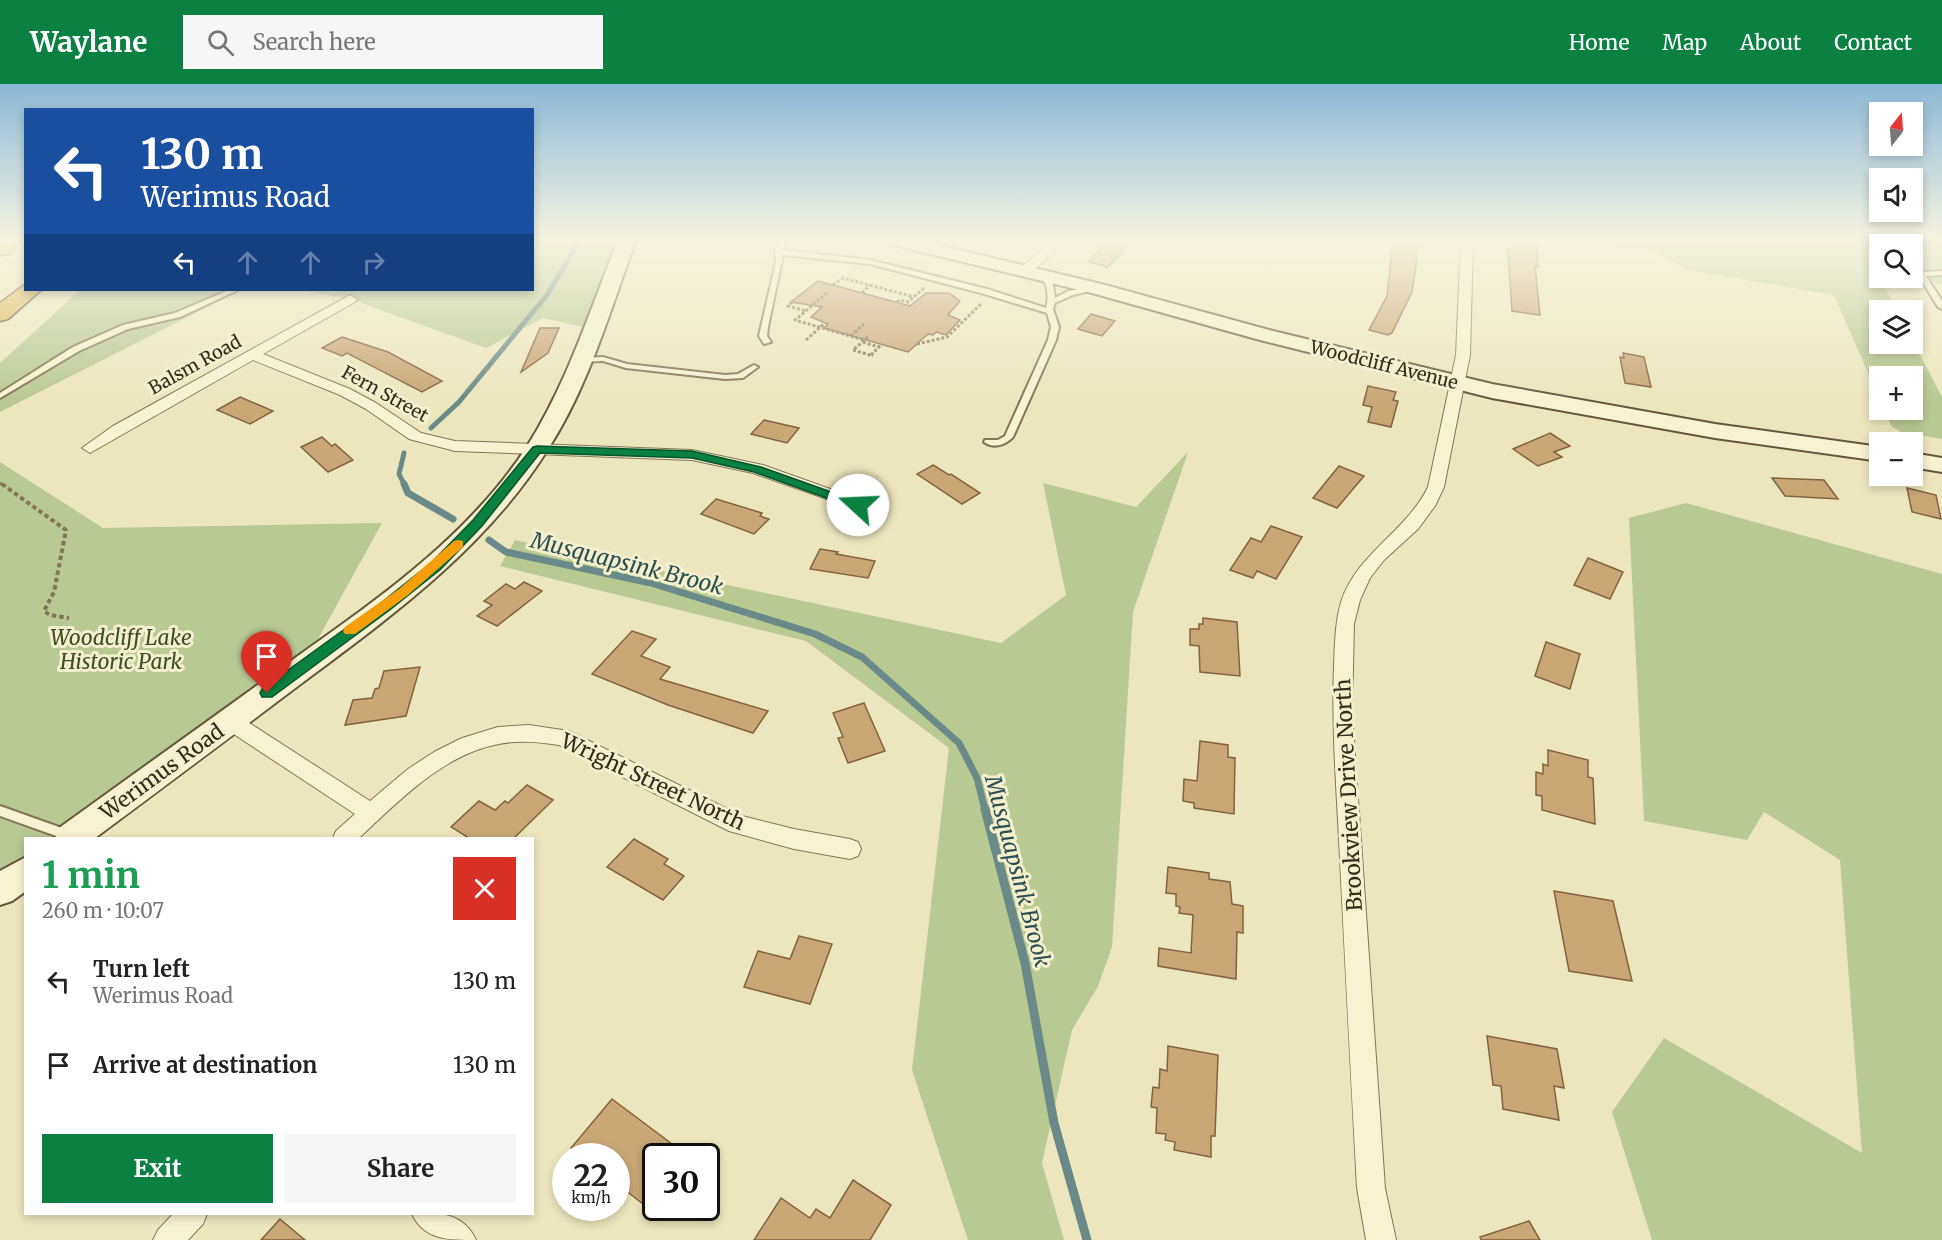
<!DOCTYPE html>
<html lang="en">
<head>
<meta charset="utf-8">
<style>
  body { margin:0; font-family:Merriweather,serif; background:#f6f6f6; color:#222; height:100vh; display:flex; flex-direction:column; font-size:22px; white-space:nowrap }
  * { box-sizing:border-box; margin:0 }
  p { font-size:20px; color:#767676 }
  .icon { flex:none; width:33px; height:33px; fill:none; stroke:currentColor; stroke-width:2; stroke-linecap:round; stroke-linejoin:round }
  .map { position:relative; flex:1; overflow:hidden }
  .details { position:absolute; left:24px; top:753px; width:510px; height:378px; display:flex; flex-direction:column; background:#fff; border-radius:0px; box-shadow:0 3px 9px #0003 }
  .details>* { flex:none }
  .guide { position:absolute; left:24px; top:24px; width:510px; height:183px; border-radius:0px; box-shadow:0 3px 9px #0003; background:#1a4fa0; color:#fff; overflow:hidden }
  .needle { width:39px; rotate:17deg }
  .controls { position:absolute; left:1869px; top:18px; display:grid; gap:12px }
  .controls a { display:grid; place-items:center; width:54px; height:54px; border-radius:0px; background:#fff; box-shadow:0 3px 9px #0003; font-size:30px }
  .speed { position:absolute; left:552px; top:1059px; display:flex; gap:12px; font-size:30px; font-weight:700; text-align:center }
  .speed>* { display:grid; place-content:center; width:78px; height:78px; border-radius:50%; background:#fff; box-shadow:0 3px 9px #0003; line-height:1 }
  .speed small { font-size:15px; font-weight:400 }
  .speed .limit { border:3px solid #111; border-radius:9px; background:#fff; color:#111 }
  .pin { position:absolute; display:grid; place-items:center; width:51px; height:51px; color:#fff; margin:-62px -26px; border-radius:50% 50% 50% 0; rotate:-45deg; box-shadow:0 0 6px #0007 }
  .pin .icon { rotate:45deg }
  .me { position:absolute; width:66px; margin:-33px; rotate:290deg; stroke-linejoin:round; filter:drop-shadow(0 0 4px #0008) }
  .turn { display:flex; align-items:center; gap:21px; height:126px; padding:0 18px; font-size:27px }
  .turn .icon { width:78px; height:78px; stroke-width:2.5 }
  .turn b { display:block; font-size:42px; line-height:51px }
  .lanes { display:flex; align-items:center; height:57px; padding:0 18px; background:#0003; justify-content:center; gap:30px; direction:ltr }
  .lanes .off { opacity:.35 }
  .round { display:grid; place-items:center; flex:none; width:63px; height:63px; border-radius:0px; background:#f6f6f6 }
  .summary { display:flex; align-items:center; justify-content:space-between; height:102px; padding:0 18px }
  h1 { font-size:36px; font-weight:700; line-height:45px; color:#1e9e55 }
  .action { display:flex; gap:12px; margin-top:auto; padding:12px 18px }
  .action a { flex:1; height:69px; border-radius:0px; background:#0b8043; color:#fff; font-size:24px; font-weight:700; line-height:69px; text-align:center }
  .action a+a { background:#f6f6f6; color:#222 }
  ul { padding:0; list-style:none }
  li { display:flex; align-items:center; gap:18px; height:84px; padding:0 18px }
  li div { flex:1 }
  li b { display:block; font-size:22px }
  li em { font-style:normal }
  header { display:flex; align-items:center; gap:36px; box-sizing:border-box; height:84px; padding:0 30px; background:#0b8043; color:#fff }
  header strong { font-size:28px }
  nav { display:flex; gap:33px; margin-inline-start:auto; font-size:21px }
  .search { width:420px; height:54px; background:#f6f6f6; display:flex; align-items:center; gap:15px; box-sizing:border-box; padding:0 21px; border-radius:0px; color:#767676; font-size:22px }
  .map>svg:first-child { display:block }
  .green { fill:#b9c992; fill-rule:evenodd }
  .lines { fill:none; stroke-linecap:round; stroke-linejoin:round }
  .stream-far2 { stroke:#698a88; stroke-width:5 }
  .stream-far1 { stroke:#698a88; stroke-width:7 }
  .stream { stroke:#698a88; stroke-width:9 }
  .building { fill:#c9a674; stroke:#81643e; stroke-width:1.5 }
  .service-casing { stroke:#837657; stroke-width:4 }
  .minor-casing { stroke:#837657; stroke-width:2 }
  .secondary-casing { stroke:#64573b; stroke-width:4 }
  .motorway-casing { stroke:#50432c; stroke-width:3 }
  .path-far1 { stroke:#837657; stroke-width:3; stroke-dasharray:3 2; stroke-linecap:butt }
  .path { stroke:#837657; stroke-width:4; stroke-dasharray:4.5 3; stroke-linecap:butt }
  .service { fill:#f7f2d0; fill-rule:evenodd }
  .minor { fill:#f7f2d0; fill-rule:evenodd }
  .secondary { fill:#f7f2d0; fill-rule:evenodd }
  .motorway { fill:#dab54f; fill-rule:evenodd }
  .route { fill:#0b8043; stroke:#07532c; stroke-width:1.5 }
  .slow { fill:#f59e0b }
  .labels { text-anchor:middle; stroke-width:6; stroke-linejoin:round; paint-order:stroke }
  .far-street-label { font-size:18px; fill:#332b1b; stroke:#f4efcd }
  .park-label { font-size:21px; font-style:italic; fill:#3c4e23; stroke:#f4efcd }
  .street-label { font-size:21px; fill:#332b1b; stroke:#f4efcd }
  .water-label { font-size:22px; font-style:italic; fill:#2b4e52; stroke:#f4efcd }
</style>
</head>
<body>
<header>
<strong>Waylane</strong>
<div class="search"><svg class="icon" aria-label="search" viewBox="0 0 24 24"><circle cx="10" cy="10" r="6"/><path d="M15 15l6 6"/></svg>Search here</div>
<nav><a>Home</a><a>Map</a><a>About</a><a>Contact</a></nav>
</header>
<div class="map">
<svg width="1942" height="1156" viewBox="0 0 1942 1156">
  <rect width="100%" height="100%" fill="#ece6bd"/>
  <g class="green">
    <polygon points="533,156 627,156 592,245 543,234 486,264 350,215 298,206 532,206"/>
    <path d="M1584 156H1942V200L1912 196 1914 200 1882 197 1896 226H1880V260H1912L1913 257 1942 313V355L1901 348 1892 343 1884 326H1912V292H1880L1879 314 1834 211 1688 186 1652 167 1589 159ZM1880 160H1912V194H1880Z"/>
    <polygon points="80,206 241,206 0,328 0,279"/>
    <polygon points="1188,368 1133,528 1112,863 1098,902 1072,946 1042,1079 1064,1156 968,1156 912,986 949,664 806,557 500,482 515,456 1001,559 1066,511 1043,399 1136,423"/>
    <polygon points="0,378 103,444 382,439 303,582 71,754 26,754 25,788 0,806"/>
    <polygon points="1686,419 1942,490 1942,1156 1652,1156 1612,1028 1664,954 1862,1069 1840,776 1764,728 1747,756 1644,737 1629,434"/>
  </g>
  <g class="lines">
    <g class="stream-far2">
      <polyline points="431,344 459,318 547,211 580,156"/>
      <polyline points="404,369 399,390 405,402"/>
    </g>
    <g class="stream-far1">
      <polyline points="404,400 408,409 453,435"/>
      <polyline points="489,456 506,468 651,499 815,550 862,573 959,659 977,694 985,726"/>
    </g>
    <polyline class="stream" points="985,725 1025,879 1054,1039 1087,1156"/>
  </g>
  <g class="building">
    <polygon points="1393,156 1417,156 1416,182 1412,208 1392,249 1388,251 1369,246 1387,212"/>
    <polygon points="1507,156 1536,157 1538,183 1535,182 1540,231 1512,227"/>
    <polygon points="1108,157 1128,162 1108,183 1089,178"/>
    <polygon points="818,197 910,222 926,209 949,209 960,217 948,231 960,236 946,251 936,248 933,251 928,250 908,268 824,244 828,240 811,233 822,223 791,218"/>
    <polygon points="1091,230 1115,237 1102,252 1078,245"/>
    <polygon points="540,244 559,244 548,269 521,288"/>
    <polygon points="342,253 388,268 442,297 422,308 347,269 342,272 322,264"/>
    <polygon points="1623,269 1644,273 1651,303 1625,299 1620,273 1624,274"/>
    <polygon points="1368,302 1396,308 1393,316 1398,317 1391,343 1368,338 1372,323 1363,321"/>
    <polygon points="240,313 273,327 250,340 217,326"/>
    <polygon points="764,336 799,344 787,359 751,350"/>
    <polygon points="1550,349 1570,362 1554,368 1562,373 1538,382 1513,365"/>
    <polygon points="322,353 332,362 335,360 353,376 328,388 301,363"/>
    <polygon points="933,381 949,391 951,390 980,409 962,420 917,390"/>
    <polygon points="1339,382 1364,392 1337,424 1313,414"/>
    <polygon points="1772,394 1824,396 1838,415 1785,412"/>
    <polygon points="1907,404 1936,411 1941,435 1912,428"/>
    <polygon points="716,415 762,429 760,432 769,435 754,450 701,430"/>
    <polygon points="1271,442 1302,453 1276,495 1257,487 1253,494 1230,486 1251,454 1261,458"/>
    <polygon points="820,465 838,468 836,470 875,477 868,494 810,485"/>
    <polygon points="1588,474 1623,488 1610,515 1574,501"/>
    <polygon points="524,498 542,507 497,542 477,532 492,521 484,517 506,500 515,505"/>
    <polygon points="1203,534 1237,538 1240,592 1200,588 1199,562 1190,561 1190,545 1199,545 1199,540 1203,540"/>
    <polygon points="632,547 656,555 641,572 670,583 660,595 768,627 753,649 668,621 592,590"/>
    <polygon points="1546,558 1580,570 1570,605 1535,592"/>
    <polygon points="420,583 406,632 345,641 353,616 372,614 375,605 379,604 384,587"/>
    <polygon points="864,619 885,667 848,679 838,654 843,653 833,629"/>
    <polygon points="1200,657 1228,661 1228,673 1235,674 1234,730 1194,724 1194,719 1183,717 1184,695 1197,697"/>
    <polygon points="1548,666 1588,676 1588,693 1593,694 1595,740 1542,726 1542,712 1536,711 1536,688 1543,690 1543,680 1548,682"/>
    <polygon points="527,701 553,716 514,754 469,754 451,743 479,717 495,726 505,717 508,719"/>
    <polygon points="634,755 668,775 664,780 684,792 663,816 607,783"/>
    <polygon points="1168,783 1209,789 1209,795 1230,798 1232,820 1243,822 1243,849 1237,848 1236,895 1158,882 1159,864 1191,869 1193,831 1179,829 1180,823 1176,822 1176,810 1166,809"/>
    <polygon points="1554,807 1613,817 1632,897 1569,887"/>
    <polygon points="799,852 832,860 810,920 744,903 758,867 790,875"/>
    <polygon points="1487,952 1557,965 1564,1004 1554,1002 1559,1036 1503,1025 1501,1002 1493,1001"/>
    <polygon points="1168,962 1218,971 1215,1052 1211,1052 1211,1073 1174,1066 1175,1058 1165,1056 1166,1050 1156,1049 1157,1024 1151,1023 1153,1003 1159,1004 1160,985 1167,987"/>
    <polygon points="612,1015 688,1072 656,1072 656,1130 616,1099 616,1072 583,1072 571,1064"/>
    <polygon points="853,1096 891,1121 870,1156 754,1156 781,1114 810,1134 816,1125 830,1134"/>
    <polygon points="280,1135 305,1156 261,1156"/>
    <polygon points="1529,1137 1540,1156 1481,1156 1480,1153"/>
  </g>
  <g class="lines">
    <defs>
      <g id="service">
        <path d="M780 156H786L783 166 870 176 987 205 1046 224C1049 215 1048 200 1041 192L1043 191H1047L1052 195 1055 214 1068 207 1094 203 1098 205 1073 211 1055 219 1053 225 1059 243 1056 256 1013 353C1005 361 994 365 984 358L985 356H998L1005 352 1048 256 1051 243 1047 229 981 209 870 180 783 171 768 243 767 252 771 258 764 260 759 252 761 243 776 178 775 168Z"/>
        <polygon points="1894,156 1901,156 1904,160 1898,160"/>
        <polygon points="1912,173 1924,188 1942,187 1942,191 1926,192 1942,217 1942,225 1938,223 1912,181"/>
        <polygon points="229,206 238,206 180,233 128,245 79,267 0,314 0,309 73,263 123,241 175,229"/>
        <polygon points="603,273 627,280 725,291 738,290 754,281 758,283 743,294 725,295 626,284 603,277 581,278 577,276 581,274"/>
        <polygon points="0,722 73,748 75,752 74,754 62,754 0,732"/>
      </g>
      <g id="minor">
        <polygon points="1048,156 1060,156 1051,170 1030,190 1020,190 1018,187 1020,184 1042,165"/>
        <path d="M1461 156H1473L1470 271 1444 403 1435 422 1418 445 1384 476 1370 494 1360 516 1354 540 1352 627 1385 1104 1396 1156H1366L1357 1104C1350 981 1344 858 1338 736 1335 684 1332 633 1334 581 1335 559 1335 539 1341 518 1357 469 1406 448 1428 403L1456 271Z"/>
        <polygon points="350,211 357,215 355,218 263,270 350,305 376,319 421,349 455,357 692,366 763,381 864,417 866,421 864,425 858,426 753,389 692,376 455,367 409,355 366,325 340,311 253,276 90,369 82,364 113,342"/>
        <path d="M230 629 237 631 370 717 408 685 434 668 462 654 498 643 529 641 569 647 742 732 794 745 850 755 858 758 861 765 858 772 850 775 794 765 729 747 559 661C538 658 519 656 499 660 443 670 398 718 359 754H333L336 747 355 730 223 643 220 637 223 631Z"/>
        <polygon points="173,1130 207,1130 203,1140 188,1156 153,1156 158,1146"/>
        <path d="M412 1130C437 1127 464 1129 476 1156 448 1156 424 1156 412 1130Z"/>
      </g>
      <g id="secondary">
        <path d="M618 156H636C610 226 589 302 548 365 487 463 393 531 302 599 233 651 164 703 95 754H55L59 744C134 690 209 636 284 582 372 519 466 456 526 364 567 300 590 226 618 156Z"/>
        <polygon points="886,156 918,156 1105,201 1273,247 1492,300 1715,340 1880,363 1880,377 1715,354 1492,314 1260,256 1092,209 889,160"/>
        <polygon points="1912,369 1942,374 1942,388 1912,383"/>
        <polygon points="26,773 26,807 12,817 0,821 0,787"/>
      </g>
      <g id="motorway">
        <polygon points="0,156 22,156 8,170 0,171"/>
        <polygon points="26,200 26,206 41,206 8,235 0,237 0,219"/>
      </g>
    </defs>
    <use href="#service" class="service-casing"/>
    <use href="#minor" class="minor-casing"/>
    <use href="#secondary" class="secondary-casing"/>
    <use href="#motorway" class="motorway-casing"/>
    <g class="path-far1">
      <polyline points="833,201 843,194 914,213"/>
      <polyline points="827,209 795,236 864,256"/>
      <polyline points="862,209 870,201"/>
      <polyline points="792,218 788,222 806,227"/>
      <polyline points="897,218 900,216 908,218 924,204"/>
      <polyline points="851,252 864,240"/>
      <polyline points="868,253 853,266 873,272"/>
      <polyline points="806,256 825,239"/>
      <polyline points="863,258 879,263"/>
      <polyline points="917,260 947,253 982,219"/>
      <polyline points="871,271 882,260"/>
      <polyline points="0,399 4,402"/>
    </g>
    <polyline class="path" points="2,400 66,446 54,508 44,527 50,531 69,534"/>
    <use href="#service" class="service"/>
    <use href="#minor" class="minor"/>
    <use href="#secondary" class="secondary"/>
    <use href="#motorway" class="motorway"/>
  </g>
  <linearGradient id="sky" x2="0" y2="1"><stop stop-color="#8bb8d6"/><stop offset="0.49" stop-color="#f6f4e1"/><stop offset="1" stop-color="#f6f4e1" stop-opacity="0"/></linearGradient>
  <rect width="1942" height="318" fill="url(#sky)"/>
  <polygon class="route" points="537,362 692,367 761,383 862,419 864,421 862,424 854,424 754,388 692,374 540,369 482,442 441,485 391,525 272,613 262,613 260,609 262,605 382,518 432,478 473,436 533,363"/>
  <polygon class="slow" points="458,456 463,457 463,463 408,511 355,550 345,550 343,547 345,543 399,505 454,457"/>
  <g class="labels">
    <g class="far-street-label">
      <text transform="translate(195 281) rotate(-29)" y="6">Balsm Road</text>
      <text transform="translate(1384 281) rotate(14)" y="6">Woodcliff Avenue</text>
      <text transform="translate(385 310) rotate(29)" y="6">Fern Street</text>
    </g>
    <g class="park-label">
      <text x="121" y="561">Woodcliff Lake<tspan x="121" dy="24">Historic Park</tspan></text>
    </g>
    <g class="street-label">
      <text transform="translate(162 688) rotate(-36)" y="7">Werimus Road</text>
      <text transform="translate(653 698) rotate(25)" y="7">Wright Street North</text>
      <text transform="translate(1349 711) rotate(-93)" y="7">Brookview Drive North</text>
    </g>
    <g class="water-label">
      <text transform="translate(627 479) rotate(14)" y="8">Musquapsink Brook</text>
      <text transform="translate(1018 787) rotate(75)" y="8">Musquapsink Brook</text>
    </g>
  </g>
</svg>
<div class="controls">
<a><svg class="needle" viewBox="-14 -14 28 28"><path d="M0-13l5 13h-10z" fill="#e53935"/><path d="M0 13l5-13h-10z" fill="#767676"/></svg></a>
<a><svg class="icon" aria-label="sound" viewBox="0 0 24 24"><path d="M4 9h4l5-4v14l-5-4H4zM17 9q2 3 0 6"/></svg></a>
<a><svg class="icon" aria-label="search" viewBox="0 0 24 24"><circle cx="10" cy="10" r="6"/><path d="M15 15l6 6"/></svg></a>
<a><svg class="icon" aria-label="layers" viewBox="0 0 24 24"><path d="M12 4l9 5-9 5-9-5zM3 14l9 5 9-5"/></svg></a>
<a>+</a>
<a>−</a>
</div>
<div class="speed"><div>22<small>km/h</small></div><div class="limit">30</div></div>
<div class="pin" style="left:267px;top:609px;background:#d93025"><svg class="icon" aria-label="arrive" viewBox="0 0 24 24"><path d="M6 21V4h12l-3 4 3 4H6"/></svg></div>
<svg class="me" style="left:858px;top:421px" viewBox="-20 -20 40 40"><circle r="19" fill="#fff"/><path d="M0-13L10 11 0 6-10 11z" fill="#0b8043"/></svg>
<div class="guide">
<div class="turn"><svg class="icon" aria-label="left" viewBox="0 0 24 24"><path d="M17 20v-9H6M10 6l-5 5 5 5"/></svg><div><b>130 m</b>Werimus Road</div></div>
<div class="lanes"><svg class="icon" aria-label="left" viewBox="0 0 24 24"><path d="M17 20v-9H6M10 6l-5 5 5 5"/></svg><svg class="icon off" aria-label="ahead" viewBox="0 0 24 24"><path d="M12 20V5M6 11l6-6 6 6"/></svg><svg class="icon off" aria-label="ahead" viewBox="0 0 24 24"><path d="M12 20V5M6 11l6-6 6 6"/></svg><svg class="icon off" aria-label="right" viewBox="0 0 24 24"><path d="M7 20v-9h11M14 6l5 5-5 5"/></svg></div>
</div>
<section class="details">
<div class="summary"><div><h1>1 min</h1><p>260 m · 10:07</p></div><a class="round" style="background:#d93025;color:#fff"><svg class="icon" aria-label="close" viewBox="0 0 24 24"><path d="M6 6l12 12M18 6L6 18"/></svg></a></div>
<ul>
<li><svg class="icon" aria-label="left" viewBox="0 0 24 24"><path d="M17 20v-9H6M10 6l-5 5 5 5"/></svg><div><b>Turn left</b><p>Werimus Road</p></div><em>130 m</em></li>
<li><svg class="icon" aria-label="arrive" viewBox="0 0 24 24"><path d="M6 21V4h12l-3 4 3 4H6"/></svg><div><b>Arrive at destination</b></div><em>130 m</em></li>
</ul>
<div class="action"><a>Exit</a><a>Share</a></div>
</section>
</div>
</body>
</html>
